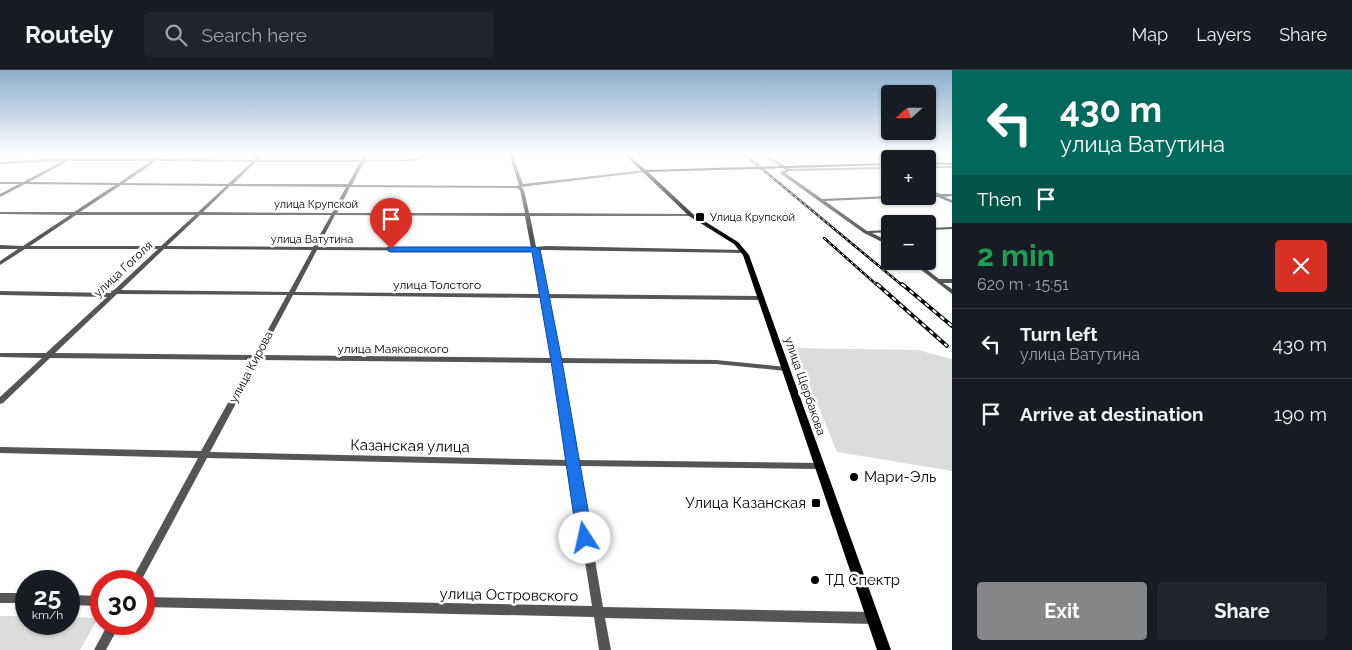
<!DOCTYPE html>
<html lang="en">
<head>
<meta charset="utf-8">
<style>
  body { margin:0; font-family:Raleway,sans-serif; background:#20242c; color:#f1f3f6; height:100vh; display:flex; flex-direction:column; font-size:19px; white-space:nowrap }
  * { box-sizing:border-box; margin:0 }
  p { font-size:16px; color:#9ea1a6 }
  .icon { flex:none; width:28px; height:28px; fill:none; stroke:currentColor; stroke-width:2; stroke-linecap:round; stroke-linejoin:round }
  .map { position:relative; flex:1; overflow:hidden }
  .sheet { display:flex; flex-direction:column; background:#171b24; width:400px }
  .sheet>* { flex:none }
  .guide { background:#00695c; color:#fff; overflow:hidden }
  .needle { width:32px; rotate:249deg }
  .buttons { position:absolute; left:881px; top:15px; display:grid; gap:10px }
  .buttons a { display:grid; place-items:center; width:55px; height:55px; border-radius:5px; background:#171b24; box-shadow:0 1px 4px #0004; font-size:25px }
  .speed { position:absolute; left:15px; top:500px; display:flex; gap:10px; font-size:25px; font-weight:700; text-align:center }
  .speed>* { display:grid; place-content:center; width:65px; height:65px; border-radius:50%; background:#171b24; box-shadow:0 1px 4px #0004; line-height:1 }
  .speed small { font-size:12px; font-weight:400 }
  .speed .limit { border:8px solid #d22; background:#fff; color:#111 }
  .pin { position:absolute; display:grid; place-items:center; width:42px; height:42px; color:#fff; margin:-51px -21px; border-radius:50% 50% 50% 0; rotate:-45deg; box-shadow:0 0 5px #0007 }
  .pin .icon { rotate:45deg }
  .me { position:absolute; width:55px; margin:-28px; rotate:350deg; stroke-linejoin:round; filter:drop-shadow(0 0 4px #0008) }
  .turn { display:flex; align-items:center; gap:18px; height:105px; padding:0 25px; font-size:22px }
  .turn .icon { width:65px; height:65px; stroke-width:2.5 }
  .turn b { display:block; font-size:35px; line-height:42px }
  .then { display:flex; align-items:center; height:48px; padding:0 25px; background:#0003; gap:10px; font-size:19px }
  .round { display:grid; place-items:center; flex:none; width:52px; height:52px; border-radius:5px; background:#20242c }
  .summary { display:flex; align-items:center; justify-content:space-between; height:85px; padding:0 25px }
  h1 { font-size:30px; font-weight:700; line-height:38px; color:#1e9e55 }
  .primary-button { display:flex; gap:10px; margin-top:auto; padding:10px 25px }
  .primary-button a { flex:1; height:58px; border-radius:5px; background:#858687; color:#fff; font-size:20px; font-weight:700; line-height:58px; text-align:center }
  .primary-button a+a { background:#20242c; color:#f1f3f6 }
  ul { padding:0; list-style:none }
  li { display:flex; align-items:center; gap:15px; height:70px; padding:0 25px; border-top:1px solid #363941 }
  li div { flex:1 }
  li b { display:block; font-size:19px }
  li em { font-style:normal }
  header { display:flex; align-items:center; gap:30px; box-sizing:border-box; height:70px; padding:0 25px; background:#171b24; border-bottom:1px solid #363941 }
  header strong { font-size:24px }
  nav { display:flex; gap:28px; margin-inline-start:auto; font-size:18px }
  .search { width:350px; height:45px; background:#20242c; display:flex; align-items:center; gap:12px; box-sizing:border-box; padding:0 18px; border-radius:5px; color:#9ea1a6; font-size:19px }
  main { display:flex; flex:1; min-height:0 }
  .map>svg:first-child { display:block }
  .green { fill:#dcdcdc }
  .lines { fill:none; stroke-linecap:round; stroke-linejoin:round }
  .minor { fill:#555; fill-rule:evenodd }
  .major { fill:#000; fill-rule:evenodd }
  .rail-far1-casing { stroke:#000; stroke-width:2.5 }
  .rail-casing { stroke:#000; stroke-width:4 }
  .rail-far1 { stroke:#fff; stroke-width:1; stroke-dasharray:3; stroke-linecap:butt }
  .rail { stroke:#fff; stroke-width:2; stroke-dasharray:5; stroke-linecap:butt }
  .route { fill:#1a73e8; stroke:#114b97 }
  .poi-dot { fill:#000; stroke:#fff; stroke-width:2 }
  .labels { text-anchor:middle; stroke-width:5; stroke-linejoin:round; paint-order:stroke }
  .far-street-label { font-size:11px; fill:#000; stroke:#fff }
  .far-poi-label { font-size:11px; fill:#000; stroke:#fff; text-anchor:start }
  .street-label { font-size:12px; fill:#000; stroke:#fff }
  .near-street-label { font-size:15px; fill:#000; stroke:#fff }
  .near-poi-label { font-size:15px; fill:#000; stroke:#fff; text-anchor:start }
</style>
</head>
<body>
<header>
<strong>Routely</strong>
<div class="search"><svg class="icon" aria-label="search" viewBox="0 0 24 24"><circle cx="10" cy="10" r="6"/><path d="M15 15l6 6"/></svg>Search here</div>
<nav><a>Map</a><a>Layers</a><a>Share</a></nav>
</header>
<main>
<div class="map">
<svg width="952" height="580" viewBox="0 0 952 580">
  <rect width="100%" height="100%" fill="#fff"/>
  <g class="green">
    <polygon points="794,278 918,280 952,289 952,401 837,382"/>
    <polygon points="0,546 26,546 26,554 69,554 69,547 98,548 80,580 0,580"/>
  </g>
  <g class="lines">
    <g class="minor">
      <path d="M163 84H167L159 89 254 90 260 84H263L258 90H361L365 84H367L365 90C380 90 396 91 412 89 421 88 430 83 439 84L413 91 364 92 352 115 517 116 519 115 509 84H512L523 114 646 100 647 101 645 102 521 117 524 120 529 143 691 144 693 145V146H530L536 177 546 176 744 180 747 182 746 183 546 180H537L546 224 760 226 763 228 760 230 547 228 560 288 716 290 786 297 790 299 786 301 716 294 561 293 578 390 819 393 822 394 823 396 822 398 819 399 579 396 603 537 873 542 877 544 879 548 877 552 873 554 605 548 611 580H599L594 547 144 537V527L592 536 570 396 207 388 141 511H131L198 388 0 383V377L201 381 252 290 50 288 3 333 0 334V327L42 288 0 287V283H46L107 227 0 225V221L111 223V221L114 220 158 179H25L0 195V191L18 179H0V175L23 176 70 145 0 144V142H74L115 115 25 114 0 127V124L19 114H0V112H23L63 91 0 94V92L46 89H155ZM68 91H151L119 113 29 112ZM156 91 252 92 228 114 124 113ZM256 92H360L348 114H233ZM121 115 226 116 198 142H80ZM230 116 346 117 332 143 203 142ZM350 117 517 118 520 120 525 143H337ZM76 145H195L161 176H30ZM200 145H331L313 177 167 176ZM335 145 525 146 531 178 318 177ZM164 179 312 180 289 222 121 220ZM317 180 532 181 540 224 295 222ZM117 224 287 225 254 285 55 283ZM293 225 541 228 553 288 261 285ZM259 290 554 293 569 390 210 382Z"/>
      <polygon points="761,84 765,84 790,99 890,97 890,99 790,101 785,103 822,129 890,126 919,126 917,127 825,131 867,161 890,160 890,162 872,163 890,172 890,175 888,175 864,163 781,104 781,102 786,100"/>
      <rect x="928" y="96" width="24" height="2"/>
      <polygon points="928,119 940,124 952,124 952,126 944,127 952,130 952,133 938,127 927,127 928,125 934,125 928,121"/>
      <polygon points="952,157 952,159 928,160 928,158"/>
      <polygon points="910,191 916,191 939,209 952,209 952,213 943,213 952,219 952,224"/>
      <rect x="0" y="523" width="26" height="10"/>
      <polygon points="69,525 101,526 101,536 69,535"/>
      <polygon points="108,554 120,554 106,580 94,580"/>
    </g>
    <g class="major">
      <polygon points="624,84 628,84 645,100 890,93 890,95 648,102 693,144 738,172 749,185 891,580 877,580 743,185 734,174 689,146"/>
      <polygon points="928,92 952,93 952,95 928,94"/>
    </g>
    <defs>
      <g id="rail-far1">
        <polyline points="744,84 903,216"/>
        <polyline points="824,168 878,216"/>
      </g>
      <g id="rail">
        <polyline points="877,214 947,276"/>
        <polyline points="902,214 952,256"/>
      </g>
    </defs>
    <use href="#rail-far1" class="rail-far1-casing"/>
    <use href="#rail" class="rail-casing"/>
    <use href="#rail-far1" class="rail-far1"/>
    <use href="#rail" class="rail"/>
  </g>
  <linearGradient id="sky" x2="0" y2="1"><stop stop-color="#8cadcc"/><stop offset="0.51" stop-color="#fff"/><stop offset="1" stop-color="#fff" stop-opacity="0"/></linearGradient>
  <rect width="952" height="165" fill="url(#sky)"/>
  <polygon class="route" points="388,177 536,177 540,179 562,291 593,468 591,473 585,475 579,473 577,468 551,291 532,182 391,182 388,181"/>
  <g class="poi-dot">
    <rect x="695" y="142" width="10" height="10" rx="2.5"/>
    <circle cx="854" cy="407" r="5"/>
    <rect x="811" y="428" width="10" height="10" rx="2.5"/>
    <circle cx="815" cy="510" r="5"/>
  </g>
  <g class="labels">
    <g class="far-street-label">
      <text x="316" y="138">улица Крупской</text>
      <text x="312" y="173">улица Ватутина</text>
    </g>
    <g class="far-poi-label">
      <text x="710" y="151">Улица Крупской</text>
    </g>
    <g class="street-label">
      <text transform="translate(123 199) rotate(-43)" y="4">улица Гоголя</text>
      <text x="437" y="219">улица Толстого</text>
      <text x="393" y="283">улица Маяковского</text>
      <text transform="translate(251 297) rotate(-62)" y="4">улица Кирова</text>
      <text transform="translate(805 316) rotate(71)" y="4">улица Щербакова</text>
    </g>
    <g class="near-street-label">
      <text transform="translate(410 376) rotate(1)" y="5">Казанская улица</text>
      <text transform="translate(509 525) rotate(1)" y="5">улица Островского</text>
    </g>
    <g class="near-poi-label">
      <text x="864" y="412">Мари-Эль</text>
      <text x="806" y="438" text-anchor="end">Улица Казанская</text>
      <text x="825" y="515">ТД Спектр</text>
    </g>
  </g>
</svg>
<div class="buttons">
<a><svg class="needle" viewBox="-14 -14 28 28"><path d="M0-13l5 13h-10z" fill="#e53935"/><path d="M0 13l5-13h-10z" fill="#9ea1a6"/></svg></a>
<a>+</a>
<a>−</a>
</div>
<div class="speed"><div>25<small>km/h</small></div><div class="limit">30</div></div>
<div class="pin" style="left:391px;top:179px;background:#d93025"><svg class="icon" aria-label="arrive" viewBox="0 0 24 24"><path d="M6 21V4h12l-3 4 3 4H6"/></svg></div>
<svg class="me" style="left:585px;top:468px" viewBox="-20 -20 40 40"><circle r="19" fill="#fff"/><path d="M0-13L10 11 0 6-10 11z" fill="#1a73e8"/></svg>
</div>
<section class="sheet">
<div class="guide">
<div class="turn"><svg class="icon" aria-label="left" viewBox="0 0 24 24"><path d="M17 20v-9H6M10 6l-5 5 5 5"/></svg><div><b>430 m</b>улица Ватутина</div></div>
<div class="then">Then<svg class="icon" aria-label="arrive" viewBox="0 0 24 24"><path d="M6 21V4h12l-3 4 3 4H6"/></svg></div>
</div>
<div class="summary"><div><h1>2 min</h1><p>620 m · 15:51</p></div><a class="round" style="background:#d93025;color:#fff"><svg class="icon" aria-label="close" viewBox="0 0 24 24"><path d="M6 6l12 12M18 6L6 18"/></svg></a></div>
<ul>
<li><svg class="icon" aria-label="left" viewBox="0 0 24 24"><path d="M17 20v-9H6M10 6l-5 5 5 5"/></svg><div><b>Turn left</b><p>улица Ватутина</p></div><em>430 m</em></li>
<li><svg class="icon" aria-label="arrive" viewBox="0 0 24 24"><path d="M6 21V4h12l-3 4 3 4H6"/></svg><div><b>Arrive at destination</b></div><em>190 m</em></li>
</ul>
<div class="primary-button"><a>Exit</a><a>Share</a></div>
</section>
</main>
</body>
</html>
